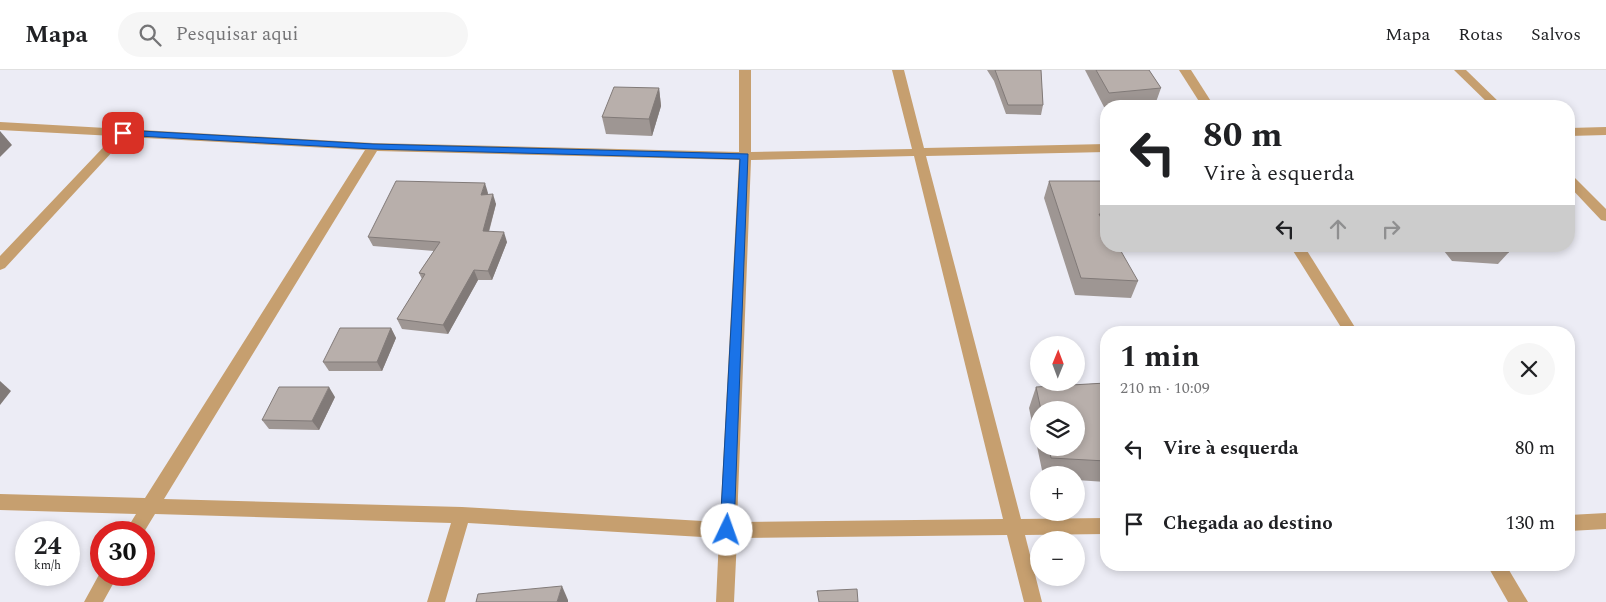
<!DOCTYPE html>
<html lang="pt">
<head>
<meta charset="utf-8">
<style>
  body { margin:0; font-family:Spectral,serif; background:#f6f6f6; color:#202124; height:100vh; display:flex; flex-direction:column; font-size:19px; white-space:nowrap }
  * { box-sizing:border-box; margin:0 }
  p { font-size:16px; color:#757577 }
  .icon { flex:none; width:28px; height:28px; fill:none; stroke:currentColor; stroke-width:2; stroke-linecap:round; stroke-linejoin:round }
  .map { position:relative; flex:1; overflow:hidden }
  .sheet { position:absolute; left:1100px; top:256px; width:475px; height:245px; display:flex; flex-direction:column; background:#fff; border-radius:20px; box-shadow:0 2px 8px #0003 }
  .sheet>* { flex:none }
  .guide { position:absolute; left:1100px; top:30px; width:475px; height:152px; border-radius:20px; box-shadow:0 2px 8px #0003; background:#fff; color:#202124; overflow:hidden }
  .needle { width:32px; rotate:1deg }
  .controls { position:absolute; left:1030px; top:266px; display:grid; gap:10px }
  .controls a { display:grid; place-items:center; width:55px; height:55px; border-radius:50%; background:#fff; box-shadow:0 2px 8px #0003; font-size:25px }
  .speed { position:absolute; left:15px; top:451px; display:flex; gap:10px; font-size:25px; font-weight:700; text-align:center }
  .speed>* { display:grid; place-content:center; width:65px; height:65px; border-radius:50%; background:#fff; box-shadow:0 2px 8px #0003; line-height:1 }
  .speed small { font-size:12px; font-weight:400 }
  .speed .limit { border:8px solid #d22; background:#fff; color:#111 }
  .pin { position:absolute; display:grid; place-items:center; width:42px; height:42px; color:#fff; margin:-21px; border-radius:10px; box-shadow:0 2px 8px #0006 }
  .me { position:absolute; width:55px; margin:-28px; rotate:3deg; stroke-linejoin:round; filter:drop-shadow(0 0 4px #0008) }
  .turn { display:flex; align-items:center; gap:18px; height:105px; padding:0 20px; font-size:22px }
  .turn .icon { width:65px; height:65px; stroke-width:2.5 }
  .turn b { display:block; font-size:35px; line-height:42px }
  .lanes { display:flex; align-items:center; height:48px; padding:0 20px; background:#0003; justify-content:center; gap:25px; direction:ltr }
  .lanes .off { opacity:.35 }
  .round { display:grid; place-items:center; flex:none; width:52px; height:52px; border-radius:26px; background:#f6f6f6 }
  .summary { display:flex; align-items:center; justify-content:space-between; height:85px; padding:0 20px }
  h1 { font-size:30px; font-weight:700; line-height:38px }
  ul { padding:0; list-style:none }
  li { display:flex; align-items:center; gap:15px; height:75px; padding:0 20px }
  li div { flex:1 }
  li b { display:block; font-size:19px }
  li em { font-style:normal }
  header { display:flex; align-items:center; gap:30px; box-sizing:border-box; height:70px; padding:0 25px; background:#fff; border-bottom:1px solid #e0e0e0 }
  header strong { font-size:24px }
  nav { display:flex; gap:28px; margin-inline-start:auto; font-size:18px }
  .search { width:350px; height:45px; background:#f6f6f6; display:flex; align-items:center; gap:12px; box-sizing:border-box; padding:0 18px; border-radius:28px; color:#757577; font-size:19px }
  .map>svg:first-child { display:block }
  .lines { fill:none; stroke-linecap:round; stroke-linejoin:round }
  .minor { fill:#c69f6f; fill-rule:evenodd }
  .wall { fill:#9e9693; fill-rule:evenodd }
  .shaded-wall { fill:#817a78 }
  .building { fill:#b8afab; stroke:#817a78 }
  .route { fill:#1a73e8; stroke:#114b97 }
</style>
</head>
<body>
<header>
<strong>Mapa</strong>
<div class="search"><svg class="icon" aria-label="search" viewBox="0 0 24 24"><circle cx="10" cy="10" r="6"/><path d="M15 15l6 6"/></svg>Pesquisar aqui</div>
<nav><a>Mapa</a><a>Rotas</a><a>Salvos</a></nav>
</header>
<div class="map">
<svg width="1606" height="532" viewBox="0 0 1606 532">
  <rect width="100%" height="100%" fill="#ececf5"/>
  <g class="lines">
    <g class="minor">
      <path d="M739 0H751V82L912 79 892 0H904L924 78 1106 74V82L926 86 1021 449 1106 448V464L1025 465 1042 532H1024L1007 465 737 468 734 532H716L719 468 468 453 445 532H427L451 453 155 444 144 462H125L136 444 0 440V424L145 428 365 80 126 67 5 198 0 200V186L114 66 0 60V52L373 73 739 82ZM377 81 739 90 720 452 462 437 164 429ZM914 86 1003 449 737 452 751 90Z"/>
      <polygon points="1179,0 1191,0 1214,36 1202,36"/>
      <polygon points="1454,0 1466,0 1503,36 1491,36"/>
      <polygon points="1606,57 1606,65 1569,66 1569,58"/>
      <polygon points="1569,105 1573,106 1606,139 1606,151 1601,150 1569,116"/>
      <polygon points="1290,176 1304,176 1358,262 1344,262"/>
      <polygon points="1606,443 1606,459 1569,461 1569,445"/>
      <polygon points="1487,495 1506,495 1528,532 1508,532"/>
      <polygon points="101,501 101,505 118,505 103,532 84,532"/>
    </g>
  </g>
  <g class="wall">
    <polygon points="987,0 1041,0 1043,35 1041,45 1006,44 994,11"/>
    <polygon points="1085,0 1149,0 1161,18 1156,32 1104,37"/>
    <polygon points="659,18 661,36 652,66 606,64 602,47"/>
    <polygon points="1049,111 1106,111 1106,176 1138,211 1131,228 1075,225 1044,128"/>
    <polygon points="488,123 487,124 496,134 489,162 507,172 492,210 478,210 448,264 402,259 397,249 422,209 419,203 434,181 373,176 368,167"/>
    <polygon points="1440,176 1507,176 1506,177 1509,182 1498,194 1452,191"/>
    <polygon points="391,258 396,268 382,301 329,301 323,292"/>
    <path d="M1106 313V412L1076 410V405H1043L1029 338 1036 317ZM1039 340H1076V378H1039Z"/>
    <polygon points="335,327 319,360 269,359 262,350"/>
  </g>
  <g class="shaded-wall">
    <polygon points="659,18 661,36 652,66 649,49"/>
    <polygon points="0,61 12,75 0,87"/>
    <polygon points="485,113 488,123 485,134 481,125"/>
    <polygon points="493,124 496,134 486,171 483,161"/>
    <polygon points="504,162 507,172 492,210 488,201"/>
    <polygon points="474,200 478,210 448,264 443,255"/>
    <polygon points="391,258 396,268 382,301 377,292"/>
    <polygon points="0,311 11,321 0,335"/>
    <polygon points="329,317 335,327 319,360 312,351"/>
    <polygon points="562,516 568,530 568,532 557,532"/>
  </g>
  <g class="building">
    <polygon points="995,0 1041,0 1043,35 1008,35"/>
    <polygon points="1096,0 1149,0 1161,18 1109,23"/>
    <polygon points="614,17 659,18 649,49 602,47"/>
    <polygon points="396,111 485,113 481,125 493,124 483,161 504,162 488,201 474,200 443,255 397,249 425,204 419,203 440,172 368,167"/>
    <polygon points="1049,111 1106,111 1106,144 1099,144 1106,157 1106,176 1118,176 1138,211 1081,208"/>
    <polygon points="1459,176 1505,176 1509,182 1461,179"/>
    <polygon points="340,258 391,258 377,292 323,292"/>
    <polygon points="1106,313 1106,391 1051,388 1049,378 1076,378 1076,340 1041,340 1036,317"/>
    <polygon points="279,317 329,317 312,351 262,350"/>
    <polygon points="562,516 557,532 476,532 478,524"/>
    <polygon points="857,519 858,532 819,532 817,521"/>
  </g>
  <polygon class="route" points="123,60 373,74 748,84 734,460 732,465 727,467 722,465 720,460 740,89 373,79 120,65 119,63"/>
</svg>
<div class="controls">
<a><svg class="needle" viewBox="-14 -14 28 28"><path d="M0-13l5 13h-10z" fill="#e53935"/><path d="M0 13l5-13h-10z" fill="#757577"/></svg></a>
<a><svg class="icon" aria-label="layers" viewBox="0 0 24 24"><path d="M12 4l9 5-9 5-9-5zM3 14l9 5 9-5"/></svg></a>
<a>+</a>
<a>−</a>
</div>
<div class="speed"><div>24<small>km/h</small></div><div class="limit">30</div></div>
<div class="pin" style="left:123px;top:63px;background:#d93025"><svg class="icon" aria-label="arrive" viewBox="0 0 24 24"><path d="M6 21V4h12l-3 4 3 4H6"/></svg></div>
<svg class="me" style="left:727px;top:460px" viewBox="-20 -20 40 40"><circle r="19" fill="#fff"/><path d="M0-13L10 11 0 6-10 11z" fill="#1a73e8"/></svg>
<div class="guide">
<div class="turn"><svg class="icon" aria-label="left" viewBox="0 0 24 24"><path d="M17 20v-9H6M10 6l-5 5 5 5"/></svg><div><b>80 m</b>Vire à esquerda</div></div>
<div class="lanes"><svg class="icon" aria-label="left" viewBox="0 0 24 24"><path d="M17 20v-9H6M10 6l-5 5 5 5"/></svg><svg class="icon off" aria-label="ahead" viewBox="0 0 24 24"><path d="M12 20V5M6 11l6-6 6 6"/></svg><svg class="icon off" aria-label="right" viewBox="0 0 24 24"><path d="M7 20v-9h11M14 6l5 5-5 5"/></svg></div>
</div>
<section class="sheet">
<div class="summary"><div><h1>1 min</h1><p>210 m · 10:09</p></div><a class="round"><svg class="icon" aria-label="close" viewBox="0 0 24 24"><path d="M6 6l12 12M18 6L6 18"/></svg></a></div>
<ul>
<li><svg class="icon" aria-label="left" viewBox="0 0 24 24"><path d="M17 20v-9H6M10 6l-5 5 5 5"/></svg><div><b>Vire à esquerda</b></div><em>80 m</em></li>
<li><svg class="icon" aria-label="arrive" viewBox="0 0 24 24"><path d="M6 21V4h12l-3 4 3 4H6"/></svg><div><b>Chegada ao destino</b></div><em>130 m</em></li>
</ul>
</section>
</div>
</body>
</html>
